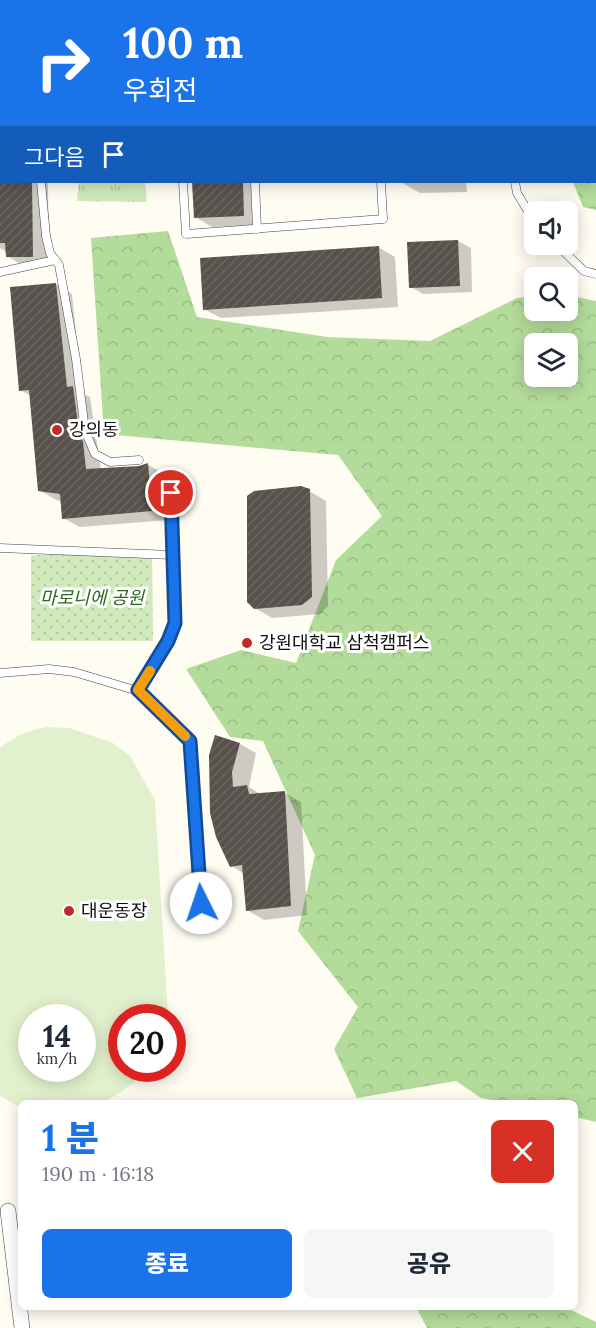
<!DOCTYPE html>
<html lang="ko">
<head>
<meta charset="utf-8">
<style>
  body { margin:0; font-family:Lora,"Noto Sans KR",serif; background:#f6f6f7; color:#1f2937; height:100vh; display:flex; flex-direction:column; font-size:22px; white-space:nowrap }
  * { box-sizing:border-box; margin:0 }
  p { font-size:20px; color:#747a83 }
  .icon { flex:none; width:33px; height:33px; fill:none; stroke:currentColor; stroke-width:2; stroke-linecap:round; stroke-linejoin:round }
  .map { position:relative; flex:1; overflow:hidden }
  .drawer { position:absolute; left:18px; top:1100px; width:560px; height:210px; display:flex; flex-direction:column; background:#fff; border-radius:9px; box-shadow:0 3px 15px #0003 }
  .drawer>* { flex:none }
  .guide { position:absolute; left:0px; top:0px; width:597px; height:183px; box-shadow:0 3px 15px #0003; background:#1a73e8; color:#fff; overflow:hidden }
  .fabs { position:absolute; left:524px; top:201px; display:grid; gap:12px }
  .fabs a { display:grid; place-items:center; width:54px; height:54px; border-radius:9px; background:#fff; box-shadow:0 3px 15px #0003; font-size:30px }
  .speed { position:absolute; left:18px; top:1004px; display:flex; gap:12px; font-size:30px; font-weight:700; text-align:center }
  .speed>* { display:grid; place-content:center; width:78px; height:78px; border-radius:50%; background:#fff; box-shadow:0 3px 15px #0003; line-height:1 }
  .speed small { font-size:15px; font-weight:400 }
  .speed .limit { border:9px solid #d22; background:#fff; color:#111 }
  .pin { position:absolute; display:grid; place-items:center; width:51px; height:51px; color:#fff; margin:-26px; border:3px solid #fff; border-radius:50%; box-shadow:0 2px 6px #0007 }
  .me { position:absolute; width:66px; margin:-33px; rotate:356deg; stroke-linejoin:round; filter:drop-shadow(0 0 4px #0008) }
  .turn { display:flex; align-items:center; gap:21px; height:126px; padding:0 24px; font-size:27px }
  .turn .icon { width:78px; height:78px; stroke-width:2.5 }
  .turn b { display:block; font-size:42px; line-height:51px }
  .then { display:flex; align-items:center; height:57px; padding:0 24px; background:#0003; gap:12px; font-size:22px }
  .round { display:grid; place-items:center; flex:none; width:63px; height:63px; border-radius:9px; background:#f6f6f7 }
  .overview { display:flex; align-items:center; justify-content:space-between; height:102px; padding:0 24px }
  h1 { font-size:36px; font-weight:800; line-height:45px; color:#1a73e8 }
  .primary-button { display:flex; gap:12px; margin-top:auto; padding:12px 24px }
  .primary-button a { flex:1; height:69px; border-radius:9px; background:#1a73e8; color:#fff; font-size:24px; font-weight:800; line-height:69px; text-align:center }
  .primary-button a+a { background:#f6f6f7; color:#1f2937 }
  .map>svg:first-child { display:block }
  .grass { fill:url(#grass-tufts) }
  .forest { fill:url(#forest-crowns); fill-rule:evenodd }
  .park { fill:url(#park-dots) }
  .pitch { fill:#e2f1cd; fill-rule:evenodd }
  .shadow { fill:#0003 }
  .building { fill:url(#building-hatch) }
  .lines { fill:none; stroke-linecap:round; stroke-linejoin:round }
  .service-casing { stroke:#424242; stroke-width:9 }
  .minor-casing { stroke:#424242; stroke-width:16 }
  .service { stroke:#fff; stroke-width:8 }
  .minor { stroke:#fff; stroke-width:15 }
  .route-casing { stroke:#114b97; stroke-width:15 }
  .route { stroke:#1a73e8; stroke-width:10 }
  .slow { stroke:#f59e0b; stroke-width:10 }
  .poi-dot { fill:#c12a26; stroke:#fff; stroke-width:2 }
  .labels { text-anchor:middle; stroke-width:6; stroke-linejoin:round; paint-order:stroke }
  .poi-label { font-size:18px; fill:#0f0f0f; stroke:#fff; text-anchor:start }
  .park-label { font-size:18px; font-style:italic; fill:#29681f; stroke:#fff }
</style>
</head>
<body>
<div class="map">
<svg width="596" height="1328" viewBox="0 0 596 1328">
  <defs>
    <pattern id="grass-tufts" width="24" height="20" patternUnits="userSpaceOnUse" patternTransform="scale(1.5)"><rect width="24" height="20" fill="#d0eabb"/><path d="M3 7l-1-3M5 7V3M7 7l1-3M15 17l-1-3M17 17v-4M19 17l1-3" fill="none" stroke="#b1c8a0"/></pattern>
    <pattern id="forest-crowns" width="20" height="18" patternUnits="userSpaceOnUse" patternTransform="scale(1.5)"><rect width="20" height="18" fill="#b3db9a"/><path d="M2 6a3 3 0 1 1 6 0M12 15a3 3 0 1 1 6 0" fill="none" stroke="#99bb84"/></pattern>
    <pattern id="park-dots" width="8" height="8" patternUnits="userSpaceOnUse" patternTransform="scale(1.5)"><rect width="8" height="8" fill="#d0eabb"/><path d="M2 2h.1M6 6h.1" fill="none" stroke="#b1c8a0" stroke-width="1.8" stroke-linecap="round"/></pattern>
    <pattern id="building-hatch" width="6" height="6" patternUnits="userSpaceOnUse" patternTransform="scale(1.5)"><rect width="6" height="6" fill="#58514c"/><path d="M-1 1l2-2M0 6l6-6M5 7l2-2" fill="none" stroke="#6b6561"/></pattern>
  </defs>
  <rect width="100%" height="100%" fill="#fffdf2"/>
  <polygon class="grass" points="79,182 145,182 147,202 77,201"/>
  <g class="forest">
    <polygon points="504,0 596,0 596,210 583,207 573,182 596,182 596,2"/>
    <path d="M168 231 197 317 327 337 430 341 517 298 534 296V310H567V295L596 301V1122L575 1117 574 1102H502L481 1098 456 1081 357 1098 334 1049 358 1007 298 931 315 855 263 741 230 737 186 669 241 650 296 663 336 560 382 516 338 455 104 434 91 238ZM534 344H567V376H534Z"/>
    <polygon points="416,1307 565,1307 596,1322 596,1328 427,1328"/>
  </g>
  <polygon class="park" points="31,555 152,555 153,641 31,641"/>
  <path class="pitch" d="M47 727 69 728 113 743 130 756 155 800 168 1017H122V1068H149C135 1082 121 1093 104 1102H21V1108L0 1096V748C17 735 26 731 47 727ZM32 1017H82V1068H32Z"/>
  <g class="shadow">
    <polygon points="0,0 30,2 2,2 2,93"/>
    <rect x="385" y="0" width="75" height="2"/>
    <polygon points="0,174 2,182 44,182 48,183 49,265 24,266 7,256 7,252 0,248"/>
    <polygon points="194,182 259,182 260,225 212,227 195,217"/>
    <polygon points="404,182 466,182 467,192 420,193 404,184"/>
    <polygon points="458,241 471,248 472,292 423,294 411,287"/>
    <polygon points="378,247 395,257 398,307 221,318 204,309"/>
    <polygon points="56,284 72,294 82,393 90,397 101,470 140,467 148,465 165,474 168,520 80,527 63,518 62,501 56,500 39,490 31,396 20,390"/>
    <polygon points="309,491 326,501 328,606 320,614 272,618 255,608"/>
    <polygon points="240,744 256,753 249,787 262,795 285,793 301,802 307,915 264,920 247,910 244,874 232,866 212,813"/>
  </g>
  <g class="building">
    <polygon points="0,182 32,182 33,257 6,257 5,243 0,243"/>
    <polygon points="192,182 243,182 244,216 194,218"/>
    <polygon points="458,240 460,286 409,288 407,242"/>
    <polygon points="379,246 382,298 203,310 200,258"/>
    <polygon points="56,283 67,387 73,386 79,432 83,442 86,469 139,466 148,463 152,511 62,519 60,494 38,491 29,390 19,391 10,287"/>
    <polygon points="301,486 310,489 312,597 302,605 254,609 247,602 247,496 254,491"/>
    <polygon points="215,735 240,743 232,772 233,787 247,785 249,794 285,791 291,906 246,911 242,865 230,867 216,837 210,813 209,755"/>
  </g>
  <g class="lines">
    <defs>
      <g id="service">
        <polyline points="143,0 144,2"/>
        <polyline points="249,0 249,2"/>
        <polyline points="351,0 351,2"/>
        <polyline points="475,0 475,2"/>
        <polyline points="0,145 2,146"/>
        <polyline points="41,182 46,236 50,253 59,265 76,359 85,431 95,454 110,462 139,460"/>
        <polyline points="183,182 186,234 383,219 381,182"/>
        <polyline points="255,182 257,229"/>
        <polyline points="515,182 517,193 534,221"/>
        <polyline points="556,244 584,271 596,274"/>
        <polyline points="0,272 55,260"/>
        <polyline points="171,493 172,555"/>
        <polyline points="0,548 172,555 175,623 168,641 138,691"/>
        <polyline points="0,673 49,669 74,672 138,691 190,741 201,903"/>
      </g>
      <polyline id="minor" points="8,1211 22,1328"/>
    </defs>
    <use href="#service" class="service-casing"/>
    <use href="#minor" class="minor-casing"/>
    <use href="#service" class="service"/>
    <use href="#minor" class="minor"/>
  </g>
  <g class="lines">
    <defs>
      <polyline id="route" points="171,493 175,623 168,641 138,690 190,741 201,903"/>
    </defs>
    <use href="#route" class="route-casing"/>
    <use href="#route" class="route"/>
    <polyline class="slow" points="150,671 138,690 185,736"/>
  </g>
  <g class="poi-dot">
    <circle cx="57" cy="430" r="6"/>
    <circle cx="247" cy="643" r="6"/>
    <circle cx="69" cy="911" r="6"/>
  </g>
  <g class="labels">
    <g class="poi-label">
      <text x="69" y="436">강의동</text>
      <text x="259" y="649">강원대학교 삼척캠퍼스</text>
      <text x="81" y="917">대운동장</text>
    </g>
    <g class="park-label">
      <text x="92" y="604">마로니에 공원</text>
    </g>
  </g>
</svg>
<div class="fabs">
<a><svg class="icon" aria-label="sound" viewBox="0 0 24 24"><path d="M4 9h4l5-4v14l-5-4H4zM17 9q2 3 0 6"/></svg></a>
<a><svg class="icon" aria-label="search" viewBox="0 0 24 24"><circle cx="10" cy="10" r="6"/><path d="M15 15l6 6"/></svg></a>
<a><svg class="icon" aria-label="layers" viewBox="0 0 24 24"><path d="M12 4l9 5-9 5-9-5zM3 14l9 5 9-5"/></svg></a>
</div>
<div class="speed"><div>14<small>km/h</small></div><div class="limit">20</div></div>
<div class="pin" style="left:171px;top:493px;background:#d93025"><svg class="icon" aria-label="arrive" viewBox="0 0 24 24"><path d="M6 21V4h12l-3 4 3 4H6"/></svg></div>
<svg class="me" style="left:201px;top:903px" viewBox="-20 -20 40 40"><circle r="19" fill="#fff"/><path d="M0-13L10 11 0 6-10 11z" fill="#1a73e8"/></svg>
<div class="guide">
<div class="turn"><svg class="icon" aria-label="right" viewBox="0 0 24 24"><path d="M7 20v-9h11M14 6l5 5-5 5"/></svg><div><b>100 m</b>우회전</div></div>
<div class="then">그다음<svg class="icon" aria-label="arrive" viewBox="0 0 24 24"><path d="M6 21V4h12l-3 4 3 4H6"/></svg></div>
</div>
<section class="drawer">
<div class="overview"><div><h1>1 분</h1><p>190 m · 16:18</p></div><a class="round" style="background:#d93025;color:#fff"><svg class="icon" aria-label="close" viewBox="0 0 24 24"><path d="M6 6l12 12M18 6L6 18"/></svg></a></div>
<div class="primary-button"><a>종료</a><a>공유</a></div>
</section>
</div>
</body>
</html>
